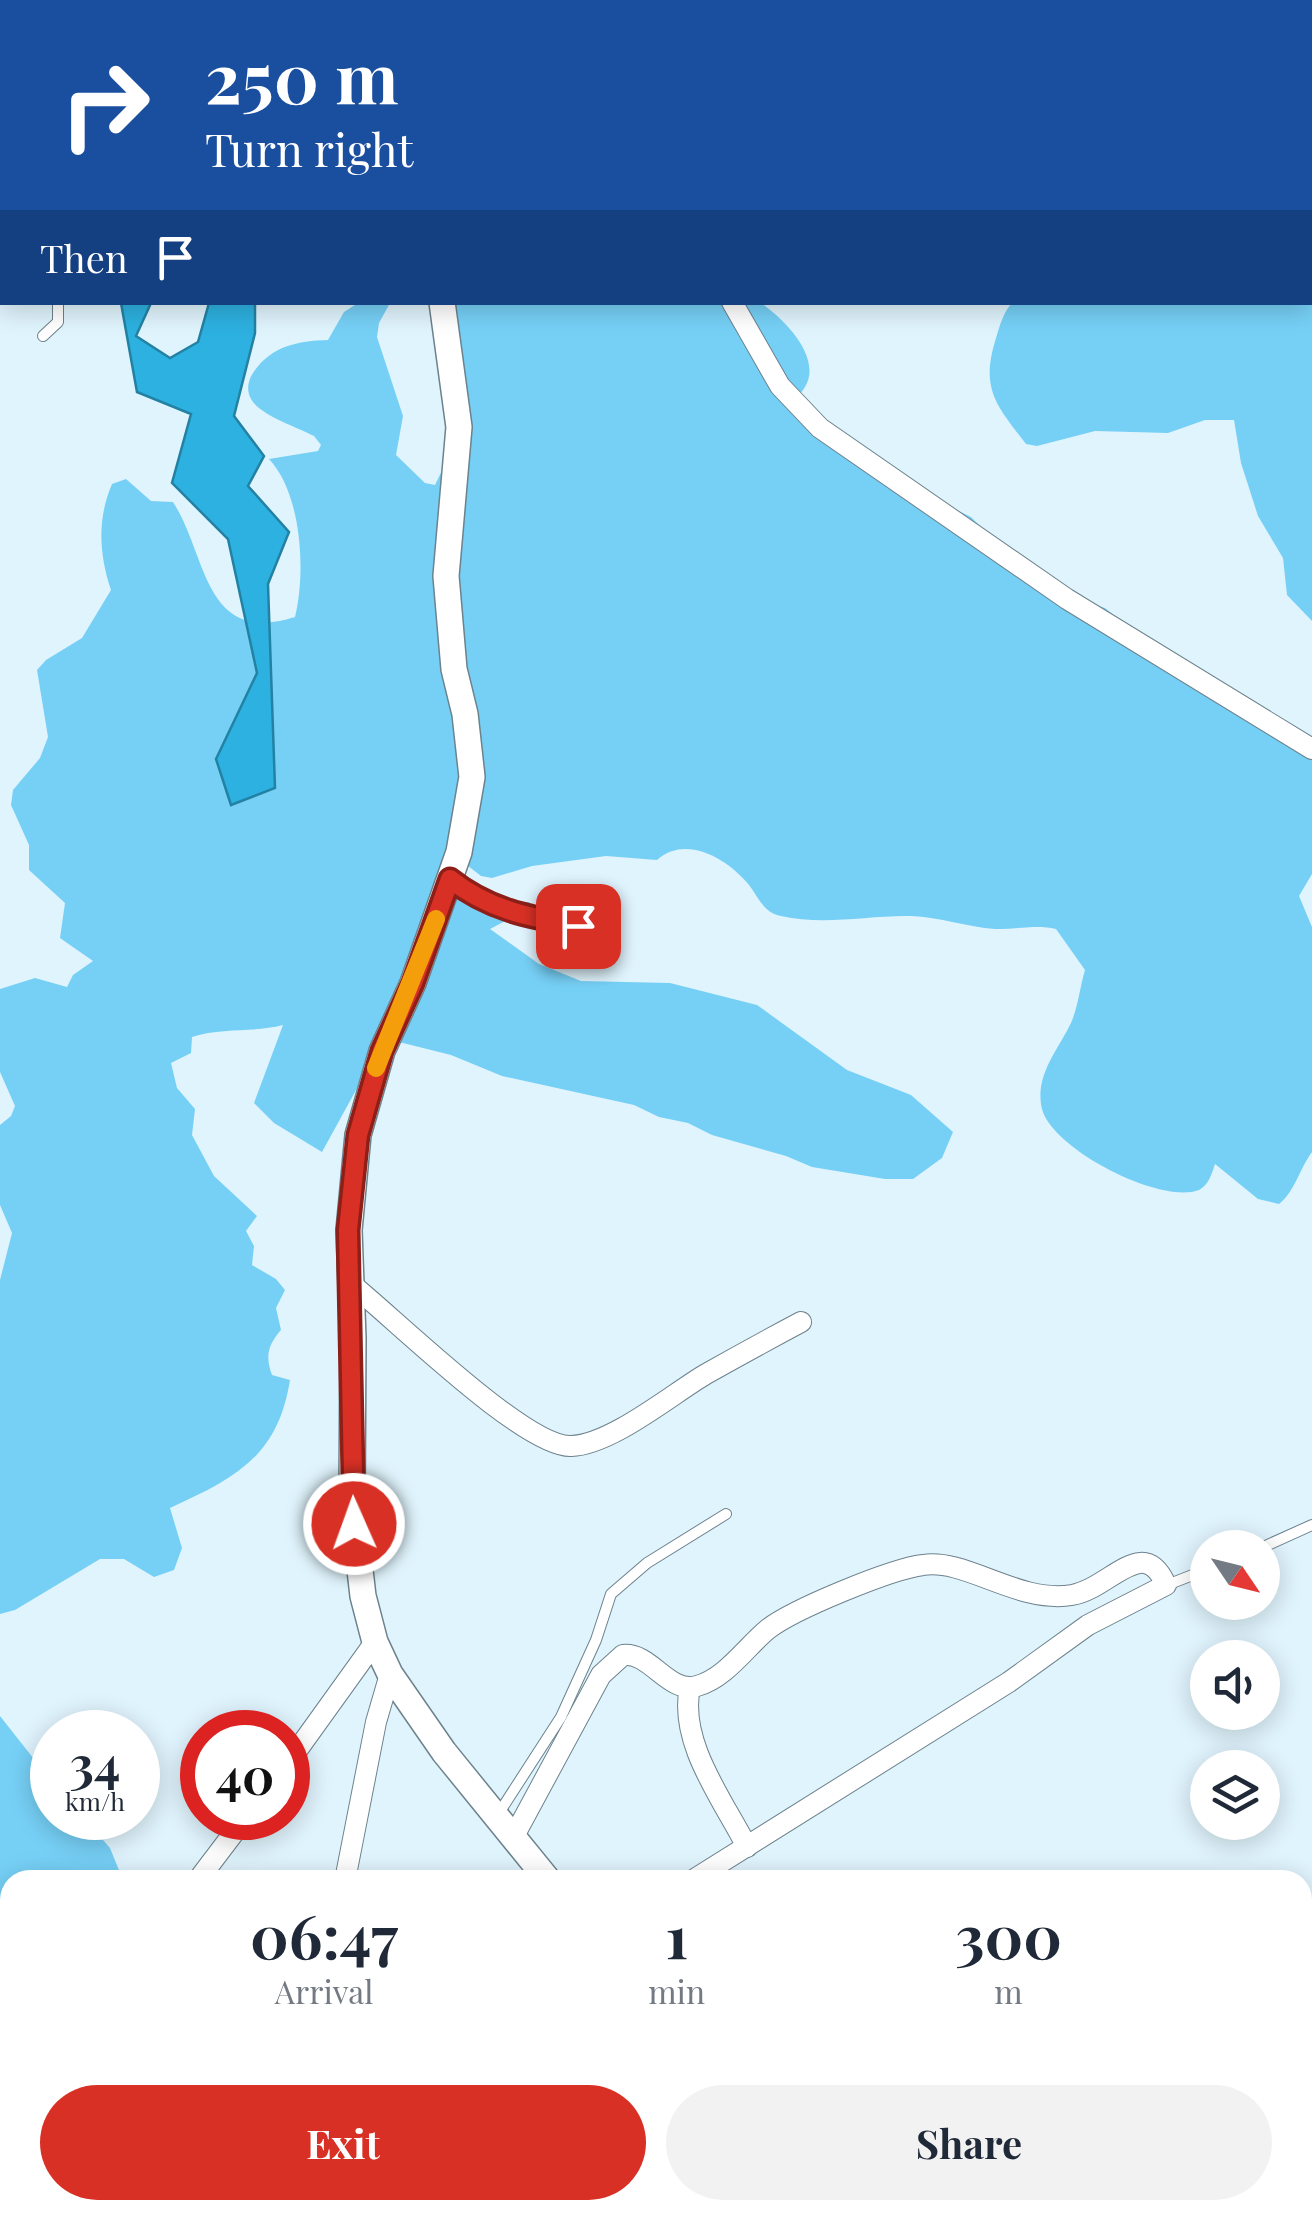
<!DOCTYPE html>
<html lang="en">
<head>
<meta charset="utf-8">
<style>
  body { margin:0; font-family:"Playfair Display",serif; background:#f2f2f3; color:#1f2937; height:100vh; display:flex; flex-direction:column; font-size:38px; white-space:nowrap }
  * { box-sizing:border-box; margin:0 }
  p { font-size:32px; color:#747a83 }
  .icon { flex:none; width:55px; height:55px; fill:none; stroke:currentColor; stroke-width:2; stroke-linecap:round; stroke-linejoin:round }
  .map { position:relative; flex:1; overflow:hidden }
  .details { position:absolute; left:0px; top:1870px; width:1312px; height:350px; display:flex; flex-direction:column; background:#fff; border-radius:30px 30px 0 0; box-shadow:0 5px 25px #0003 }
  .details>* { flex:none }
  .top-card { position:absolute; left:0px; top:0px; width:1312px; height:305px; box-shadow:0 5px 25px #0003; background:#1a4fa0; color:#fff; overflow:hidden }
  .needle { width:65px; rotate:125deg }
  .fabs { position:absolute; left:1190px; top:1530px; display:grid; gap:20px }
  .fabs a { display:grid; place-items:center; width:90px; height:90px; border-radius:50%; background:#fff; box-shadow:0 5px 25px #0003; font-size:50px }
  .speed { position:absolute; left:30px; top:1710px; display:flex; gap:20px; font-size:50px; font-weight:700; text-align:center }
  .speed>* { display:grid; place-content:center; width:130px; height:130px; border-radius:50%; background:#fff; box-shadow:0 5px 25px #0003; line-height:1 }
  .speed small { font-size:25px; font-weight:400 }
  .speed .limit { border:15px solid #d22; background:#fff; color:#111 }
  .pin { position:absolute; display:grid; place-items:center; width:85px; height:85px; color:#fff; margin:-42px; border-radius:20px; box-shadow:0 5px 15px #0006 }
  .me { position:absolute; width:110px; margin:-55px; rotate:358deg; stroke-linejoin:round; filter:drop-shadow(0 0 8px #0008) }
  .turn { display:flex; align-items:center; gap:35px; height:210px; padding:0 40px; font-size:45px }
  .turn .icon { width:130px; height:130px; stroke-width:2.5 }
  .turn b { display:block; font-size:70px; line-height:85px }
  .then { display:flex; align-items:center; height:95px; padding:0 40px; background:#0003; gap:20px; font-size:38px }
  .eta { display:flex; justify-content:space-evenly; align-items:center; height:170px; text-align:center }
  .eta b { font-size:60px; font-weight:700; line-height:70px }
  .cta { display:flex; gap:20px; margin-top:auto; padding:20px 40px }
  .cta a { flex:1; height:115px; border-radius:60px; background:#d93025; color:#fff; font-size:40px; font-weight:700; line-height:115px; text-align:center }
  .cta a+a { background:#f2f2f3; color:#1f2937 }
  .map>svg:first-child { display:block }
  .forest { fill:#76d0f6 }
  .water { fill:#2db1e0; stroke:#2382a4; stroke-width:2.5 }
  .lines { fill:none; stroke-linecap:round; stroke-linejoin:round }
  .stream { stroke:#2382a4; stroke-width:5 }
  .service-casing { stroke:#6c828c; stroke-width:12 }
  .minor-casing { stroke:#6c828c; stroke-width:22 }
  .tertiary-casing { stroke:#6c828c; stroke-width:28 }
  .service { stroke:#fff; stroke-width:10 }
  .minor { stroke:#fff; stroke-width:20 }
  .tertiary { stroke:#fff; stroke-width:25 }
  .route-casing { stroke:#8d1f18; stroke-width:25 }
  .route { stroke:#d93025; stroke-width:18 }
  .slow { stroke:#f59e0b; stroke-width:18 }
</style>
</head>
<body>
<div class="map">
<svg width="1312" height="2220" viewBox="0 0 1312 2220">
  <rect width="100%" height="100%" fill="#e0f4fd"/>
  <g class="forest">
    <path d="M1219 0H1312V621L1287 595 1283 558 1258 516 1241 463 1234 420H1205L1168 433 1095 431 1037 446 1026 444C996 405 980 389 996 338 1000 325 1003 313 1012 303L1310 302V2Z"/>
    <path d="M358 303H390L379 323 377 337 403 416 396 455 425 483 435 485 463 427 449 303H761C790 323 836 372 790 402L908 486 971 517 1042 588 1105 608 1148 644 1312 739V874L1299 896 1312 927V1152C1300 1168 1294 1193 1279 1204L1258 1199 1215 1164C1212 1173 1209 1185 1199 1190 1161 1205 1052 1149 1042 1109 1034 1076 1058 1050 1071 1023 1078 1007 1080 987 1085 970L1056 929C1035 924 1016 930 995 929 967 927 940 917 911 916 868 915 825 926 781 916 763 912 759 898 749 885 728 859 686 834 657 860L606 856 532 866 492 878 481 876 463 862C463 902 498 903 529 902L530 908 490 929 539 964 581 981 670 983 757 1005 847 1070 911 1095 953 1132 942 1158 913 1179H885L812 1167 786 1156 712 1135 688 1123 659 1117 634 1105 502 1076 451 1055 395 1041 372 1061 322 1152 274 1123 254 1103 283 1025C252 1033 223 1027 192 1037L191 1053 171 1063 177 1088 195 1109 192 1135 214 1176 257 1216 246 1231 254 1246 252 1265 276 1279 285 1290 276 1308 281 1330C268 1345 265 1356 272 1375L290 1380C278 1456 236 1478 170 1508L182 1548 174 1570 154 1577 124 1559H100L15 1610 0 1614V1280L12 1233 0 1205V1125L11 1116 15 1106 0 1072V989L35 978 67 987 73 975 93 961 60 938 65 903 29 870V845L11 805 13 790 40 758 48 737 37 670 46 660 82 638 111 590C99 554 97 519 112 484L126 479 151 501 173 502C208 556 203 646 295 617 306 573 302 494 269 459L318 451 321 445 314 436C297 427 265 417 253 402 246 393 247 382 253 373 271 346 297 341 328 340L344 312Z"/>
    <polygon points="0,1716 52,1782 52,1818 84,1818 110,1848 123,1880 10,1880 10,2055 0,2056"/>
    <polygon points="174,2210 268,2210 268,2220 177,2220"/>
  </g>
  <polygon class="water" points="121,303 151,303 136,336 170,358 198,342 209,303 255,303 255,333 234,416 264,456 248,486 289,532 268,584 275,788 231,805 216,759 257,673 228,539 172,483 191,414 137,392"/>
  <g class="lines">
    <polyline class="stream" points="1310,287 1312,289"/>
    <defs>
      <g id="service">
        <polyline points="830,0 832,2"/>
        <polyline points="0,129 2,128"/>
        <polyline points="0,284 2,284"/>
        <polyline points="43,336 58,322 58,302"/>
        <path d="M450 880C489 911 530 918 578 926"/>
        <polyline points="1261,1548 1312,1525"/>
        <polyline points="1167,1585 1208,1569"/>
        <polyline points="497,1816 561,1717 596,1640 611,1594 647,1563 726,1514"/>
        <polyline points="148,2215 150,2210"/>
        <polyline points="542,2220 549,2210"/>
      </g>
      <g id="minor">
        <polyline points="522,0 524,2"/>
        <polyline points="732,302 780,386 820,428 1067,599 1312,749"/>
        <path d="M350 1283C392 1316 525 1448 571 1446 611 1445 672 1394 706 1374 738 1356 769 1339 801 1322"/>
        <path d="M690 1687C678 1742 723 1800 747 1847"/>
        <polyline points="288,1763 375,1642"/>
        <path d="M513 1838 601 1675 623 1655C651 1652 668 1694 697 1686 726 1678 746 1647 768 1629 794 1609 891 1569 923 1565 966 1558 1018 1604 1072 1595 1111 1588 1143 1533 1166 1585L1088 1625 1009 1682 693 1880"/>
        <polyline points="198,1880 245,1818"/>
        <polyline points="345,1880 376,1722 390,1674"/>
        <polyline points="1302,2104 1312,2098"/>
        <polyline points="0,2156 10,2142"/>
        <polyline points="376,2210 382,2220"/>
        <polyline points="1112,2220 1124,2210"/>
      </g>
      <g id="tertiary">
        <polyline points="436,2 437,0"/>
        <polyline points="442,302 459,427 446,576 454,669 465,714 472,777 459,852 413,983 382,1051 358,1135 349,1230 353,1338 352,1501 363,1596 375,1642 390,1674 444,1752 548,1880"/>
        <polyline points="885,2210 896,2220"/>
      </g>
    </defs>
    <use href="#service" class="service-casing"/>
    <use href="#minor" class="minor-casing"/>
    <use href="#tertiary" class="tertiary-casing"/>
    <use href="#service" class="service"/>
    <use href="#minor" class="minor"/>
    <use href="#tertiary" class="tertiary"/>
  </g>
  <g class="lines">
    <defs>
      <path id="route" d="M354 1524 348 1230 358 1135 382 1051 413 983 450 879C489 910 529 917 578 926"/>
    </defs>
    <use href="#route" class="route-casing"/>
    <use href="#route" class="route"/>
    <polyline class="slow" points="376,1068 436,919"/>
  </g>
</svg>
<div class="fabs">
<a><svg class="needle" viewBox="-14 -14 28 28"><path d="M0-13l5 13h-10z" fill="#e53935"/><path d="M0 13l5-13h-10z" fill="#747a83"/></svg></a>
<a><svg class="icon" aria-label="sound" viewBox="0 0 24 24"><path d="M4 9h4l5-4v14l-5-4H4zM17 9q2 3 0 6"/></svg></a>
<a><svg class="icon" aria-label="layers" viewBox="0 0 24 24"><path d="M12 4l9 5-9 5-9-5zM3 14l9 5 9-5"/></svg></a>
</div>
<div class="speed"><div>34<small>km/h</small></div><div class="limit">40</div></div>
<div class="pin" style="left:578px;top:926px;background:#d93025"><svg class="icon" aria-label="arrive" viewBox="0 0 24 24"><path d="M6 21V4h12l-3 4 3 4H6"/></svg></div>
<svg class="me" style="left:354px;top:1524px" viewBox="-20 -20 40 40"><circle r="17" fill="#d93025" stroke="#fff" stroke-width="3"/><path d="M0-11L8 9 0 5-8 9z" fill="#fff"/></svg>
<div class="top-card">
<div class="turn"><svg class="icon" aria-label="right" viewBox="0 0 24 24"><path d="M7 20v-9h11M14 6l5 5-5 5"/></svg><div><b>250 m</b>Turn right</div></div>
<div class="then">Then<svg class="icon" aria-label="arrive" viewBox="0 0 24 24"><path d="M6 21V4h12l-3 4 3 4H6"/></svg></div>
</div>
<section class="details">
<div class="eta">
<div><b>06:47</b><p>Arrival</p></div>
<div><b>1</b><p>min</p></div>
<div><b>300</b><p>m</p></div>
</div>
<div class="cta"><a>Exit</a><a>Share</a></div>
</section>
</div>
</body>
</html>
